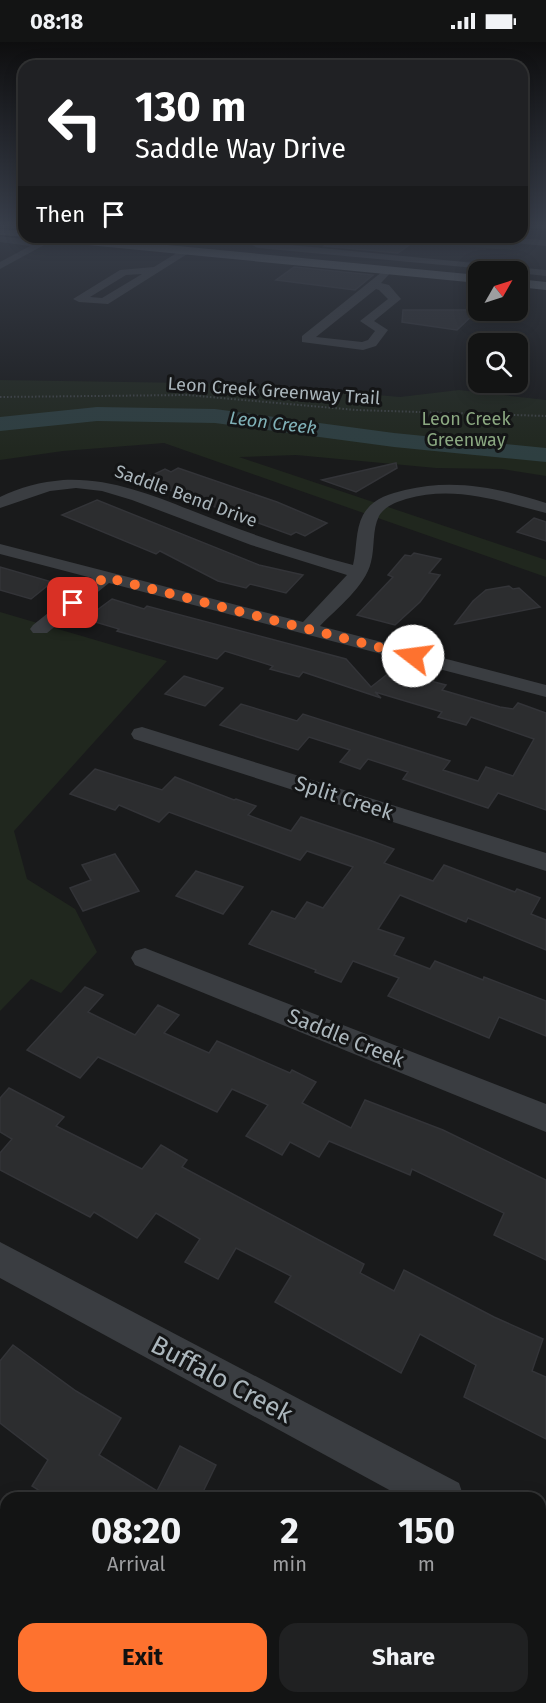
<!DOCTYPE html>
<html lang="en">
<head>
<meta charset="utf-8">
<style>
  body { margin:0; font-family:"Fira Sans",sans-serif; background:#202122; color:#f1f3f6; height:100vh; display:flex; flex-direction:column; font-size:22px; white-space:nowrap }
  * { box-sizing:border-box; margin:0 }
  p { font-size:20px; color:#9d9ea0 }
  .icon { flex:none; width:33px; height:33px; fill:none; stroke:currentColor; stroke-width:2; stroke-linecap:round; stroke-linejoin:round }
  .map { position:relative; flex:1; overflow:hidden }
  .panel { position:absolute; left:0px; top:1450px; width:546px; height:212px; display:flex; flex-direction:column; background:#131414; border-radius:18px 18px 0 0; box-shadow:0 3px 15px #0003,0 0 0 2px #323334 }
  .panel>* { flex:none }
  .top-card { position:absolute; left:18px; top:18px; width:510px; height:183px; border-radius:18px; box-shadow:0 3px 15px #0003,0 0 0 2px #323334; background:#202124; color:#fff; overflow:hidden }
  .needle { width:39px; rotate:51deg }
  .tools { position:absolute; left:468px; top:219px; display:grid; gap:12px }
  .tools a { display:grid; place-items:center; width:60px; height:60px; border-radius:12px; background:#131414; box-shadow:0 3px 15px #0003,0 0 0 2px #323334; font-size:30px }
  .pin { position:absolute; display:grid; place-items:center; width:51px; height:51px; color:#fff; margin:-26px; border-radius:12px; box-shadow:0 3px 9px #0006 }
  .me { position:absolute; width:66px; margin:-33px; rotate:285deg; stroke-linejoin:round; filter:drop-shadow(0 0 4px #0008) }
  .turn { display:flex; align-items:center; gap:21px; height:126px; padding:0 18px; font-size:27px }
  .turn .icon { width:78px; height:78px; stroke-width:2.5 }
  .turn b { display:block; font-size:42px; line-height:51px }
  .then { display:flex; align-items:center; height:57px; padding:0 18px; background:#0003; gap:12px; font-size:22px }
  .eta { display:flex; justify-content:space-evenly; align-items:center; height:102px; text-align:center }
  .eta b { font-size:36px; font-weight:700; line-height:42px }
  .button { display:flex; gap:12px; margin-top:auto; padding:12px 18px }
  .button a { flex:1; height:69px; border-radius:18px; background:#fe722f; color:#111; font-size:24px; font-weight:700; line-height:69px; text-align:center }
  .button a+a { background:#202122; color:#f1f3f6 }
  .status { display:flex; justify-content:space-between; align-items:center; height:42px; padding:0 30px; background:#131414; direction:ltr }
  .status svg { height:16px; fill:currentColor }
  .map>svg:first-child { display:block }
  .green { fill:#20271e }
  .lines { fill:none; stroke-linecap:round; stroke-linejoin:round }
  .river { fill:#2e3f41; fill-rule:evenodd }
  .building { fill:#2c2d2f; stroke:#333438; stroke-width:1.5 }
  .path { stroke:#404548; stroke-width:2; stroke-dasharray:1.5 2; stroke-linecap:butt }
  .minor { fill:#3a3d41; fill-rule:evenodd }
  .major { fill:#555b60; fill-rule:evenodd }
  .route { stroke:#fe722f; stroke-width:10; stroke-dasharray:0 18 }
  .labels { text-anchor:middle; stroke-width:6; stroke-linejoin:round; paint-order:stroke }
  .far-street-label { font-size:18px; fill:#abb6bc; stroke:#141516 }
  .far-park-label { font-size:18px; fill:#8ba881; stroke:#141516 }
  .far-water-label { font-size:18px; font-style:italic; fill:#80b1b8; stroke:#141516 }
  .street-label { font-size:21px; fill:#abb6bc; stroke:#141516 }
  .near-street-label { font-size:26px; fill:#abb6bc; stroke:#141516 }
</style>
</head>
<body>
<div class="status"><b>08:18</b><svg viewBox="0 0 49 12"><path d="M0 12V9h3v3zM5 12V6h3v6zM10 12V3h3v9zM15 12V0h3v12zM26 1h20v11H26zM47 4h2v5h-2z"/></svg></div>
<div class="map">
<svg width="546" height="1661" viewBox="0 0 546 1661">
  <rect width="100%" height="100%" fill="#191a1b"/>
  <g class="green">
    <polygon points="361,195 445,195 515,202 511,208"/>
    <polygon points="0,338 254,342 400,355 459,348 546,358 546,434 502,427 436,426 296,413 239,415 546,518 546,535 164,401 63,409 0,418"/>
    <polygon points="0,570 167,619 14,789 27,837 75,867 97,910 61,951 31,937 0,969"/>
  </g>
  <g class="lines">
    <polygon class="river" points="97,365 215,367 394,391 546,406 546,420 394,405 215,381 97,379 0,389 0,375"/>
  </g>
  <g class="building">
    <polygon points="334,197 367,199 409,203 398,211 324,204"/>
    <polygon points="294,225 373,233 355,248 276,238"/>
    <polygon points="403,268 478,268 457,288 402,280"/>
    <polygon points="396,421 397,426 356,450 322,438"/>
    <polygon points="178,426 277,460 327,481 305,494 296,490 291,493 142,438 165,427 171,430"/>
    <polygon points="97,458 259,523 303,533 286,551 250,542 246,546 218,539 160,509 156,512 62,473"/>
    <polygon points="534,476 546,480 546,499 517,490"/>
    <polygon points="414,511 441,517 429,531 440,533 420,560 395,583 357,573 393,535 388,533 405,513 411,514"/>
    <polygon points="0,525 52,540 31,557 0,548"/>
    <polygon points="509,544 513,547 519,546 540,565 455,582 473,559 486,548"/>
    <polygon points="112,557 144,567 147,564 346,617 371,645 390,630 424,642 427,638 446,643 442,648 500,665 513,667 518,661 546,671 546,768 498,751 488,766 403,737 408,730 368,717 360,727 340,720 350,708 309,695 298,708 220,683 241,662 297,679 303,672 450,719 443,728 478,739 486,725 513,734 534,697 471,675 466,683 438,675 442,670 375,650 381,656 303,630 299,635 270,627 273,624 225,609 217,617 117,589 119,587 85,577"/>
    <polygon points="184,634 223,646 205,664 165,652"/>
    <polygon points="95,727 162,748 175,735 234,758 236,757 256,764 248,773 291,789 301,775 372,799 394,807 384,821 433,839 444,823 515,850 517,847 540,856 531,872 546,878 546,908 468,876 466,880 400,853 378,887 404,896 394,913 430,927 435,919 483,938 484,935 546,959 546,994 499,975 489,996 388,954 399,936 353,919 341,940 315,930 316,928 249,902 272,869 295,877 307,860 323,866 353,825 307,809 300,818 169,770 159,780 119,763 115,768 70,752"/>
    <polygon points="115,812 139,849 83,869 70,846 91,838 82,823"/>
    <polygon points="196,829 243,845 223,872 176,854"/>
    <polygon points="85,945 103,953 88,970 135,993 158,963 179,973 164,991 209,1011 217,999 290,1031 292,1028 316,1040 302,1061 351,1086 365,1058 443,1088 546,1138 546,1218 494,1193 504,1171 412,1127 410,1133 329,1099 319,1115 290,1100 282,1113 246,1094 268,1063 232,1047 217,1070 98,1015 80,1036 27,1008"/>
    <polygon points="9,1046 64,1075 56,1084 142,1127 161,1103 187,1118 182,1125 364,1222 360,1231 394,1249 404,1228 494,1275 543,1297 532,1329 546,1335 546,1397 464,1355 476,1323 420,1292 401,1331 275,1260 291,1234 236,1206 218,1237 185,1220 200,1197 156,1171 137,1196 94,1170 90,1175 0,1128 0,1111 12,1097 0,1090 0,1056"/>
    <polygon points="13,1303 76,1349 121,1376 99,1413 157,1449 180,1404 216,1423 200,1456 51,1456 32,1444 48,1418 0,1381 0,1319"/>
  </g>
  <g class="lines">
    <polyline class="path" points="0,355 187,353 356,368 546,374"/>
    <g class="minor">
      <polygon points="0,194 39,199 47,195 57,196 0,227 0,220 30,204 0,200"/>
      <path d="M149 195H184L186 197C178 202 157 200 149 195Z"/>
      <polygon points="251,195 263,195 258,199 260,200 546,228 546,234 518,231 518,230 258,206 245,200"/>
      <polygon points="477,195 546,198 546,204 482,198"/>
      <path d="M183 207 192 209 108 262 79 260 73 257 120 228 154 225ZM142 232 102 256 90 255 126 233Z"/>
      <path d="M388 225 393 228 381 241 389 243 401 257 374 279 388 288 376 304 363 308 302 300V294ZM376 247 379 248 388 257 360 279 375 289 368 298 362 300 316 295Z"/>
      <path d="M63 438C119 435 170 461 221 480 264 497 308 511 353 523 357 507 355 488 363 473 372 457 388 452 405 448 454 436 499 446 546 461V471C499 459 455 443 406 457 396 460 384 465 379 474 372 488 375 505 371 520 365 545 337 566 320 584L546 643V655L109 541 47 591H33L30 587 33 583 92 536 0 512V502L303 580 347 533 251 503 132 458 102 449 76 446 50 449 0 466V455C20 445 41 440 63 438Z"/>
      <polygon points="142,685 546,811 546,829 134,697 131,692 134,687"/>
      <polygon points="145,906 546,1062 546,1090 135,923 131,916 135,909"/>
      <polygon points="0,1200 459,1441 464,1456 404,1456 0,1236"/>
      <polygon points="540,1488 546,1490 546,1533 540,1531"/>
    </g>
    <g class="major">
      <polygon points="0,187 24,189 24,195 28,195 0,193"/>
      <polygon points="41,195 84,195 478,233 478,241 47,199"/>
      <polygon points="518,237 546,240 546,248 518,245"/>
    </g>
  </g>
  <linearGradient id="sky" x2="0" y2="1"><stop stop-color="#0e0e0f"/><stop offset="0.44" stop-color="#383e4a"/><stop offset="1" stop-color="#383e4a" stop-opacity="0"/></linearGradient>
  <rect width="546" height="417" fill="url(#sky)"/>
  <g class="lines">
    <polyline class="route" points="73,561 105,535 413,614"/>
  </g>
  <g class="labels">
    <g class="far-street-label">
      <text transform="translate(274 349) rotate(4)" y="6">Leon Creek Greenway Trail</text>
      <text transform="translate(186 454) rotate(20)" y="6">Saddle Bend Drive</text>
    </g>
    <g class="far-park-label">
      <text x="466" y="383">Leon Creek<tspan x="466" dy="21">Greenway</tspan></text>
    </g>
    <g class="far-water-label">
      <text transform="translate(273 381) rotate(7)" y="6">Leon Creek</text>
    </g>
    <g class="street-label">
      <text transform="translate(344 756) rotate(18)" y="7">Split Creek</text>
      <text transform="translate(346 996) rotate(22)" y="7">Saddle Creek</text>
    </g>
    <g class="near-street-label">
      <text transform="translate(222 1337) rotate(28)" y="9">Buffalo Creek</text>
    </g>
  </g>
</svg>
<div class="tools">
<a><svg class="needle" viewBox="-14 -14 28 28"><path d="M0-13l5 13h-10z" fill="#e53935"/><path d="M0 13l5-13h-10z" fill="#9d9ea0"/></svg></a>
<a><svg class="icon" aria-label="search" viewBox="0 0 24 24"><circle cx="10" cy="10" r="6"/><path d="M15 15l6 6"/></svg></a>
</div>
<div class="pin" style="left:73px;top:561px;background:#d93025"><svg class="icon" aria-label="arrive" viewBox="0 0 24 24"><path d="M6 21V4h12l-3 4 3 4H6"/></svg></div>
<svg class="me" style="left:413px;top:614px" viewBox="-20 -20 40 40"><circle r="19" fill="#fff"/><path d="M0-13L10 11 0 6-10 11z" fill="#fe722f"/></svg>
<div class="top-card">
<div class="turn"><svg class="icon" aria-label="left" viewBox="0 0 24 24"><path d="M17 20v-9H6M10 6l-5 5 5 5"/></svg><div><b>130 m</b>Saddle Way Drive</div></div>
<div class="then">Then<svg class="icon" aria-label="arrive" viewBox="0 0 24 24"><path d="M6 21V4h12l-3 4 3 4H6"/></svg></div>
</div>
<section class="panel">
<div class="eta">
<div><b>08:20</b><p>Arrival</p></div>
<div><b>2</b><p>min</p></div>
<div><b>150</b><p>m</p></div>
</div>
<div class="button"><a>Exit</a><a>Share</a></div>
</section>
</div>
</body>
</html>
